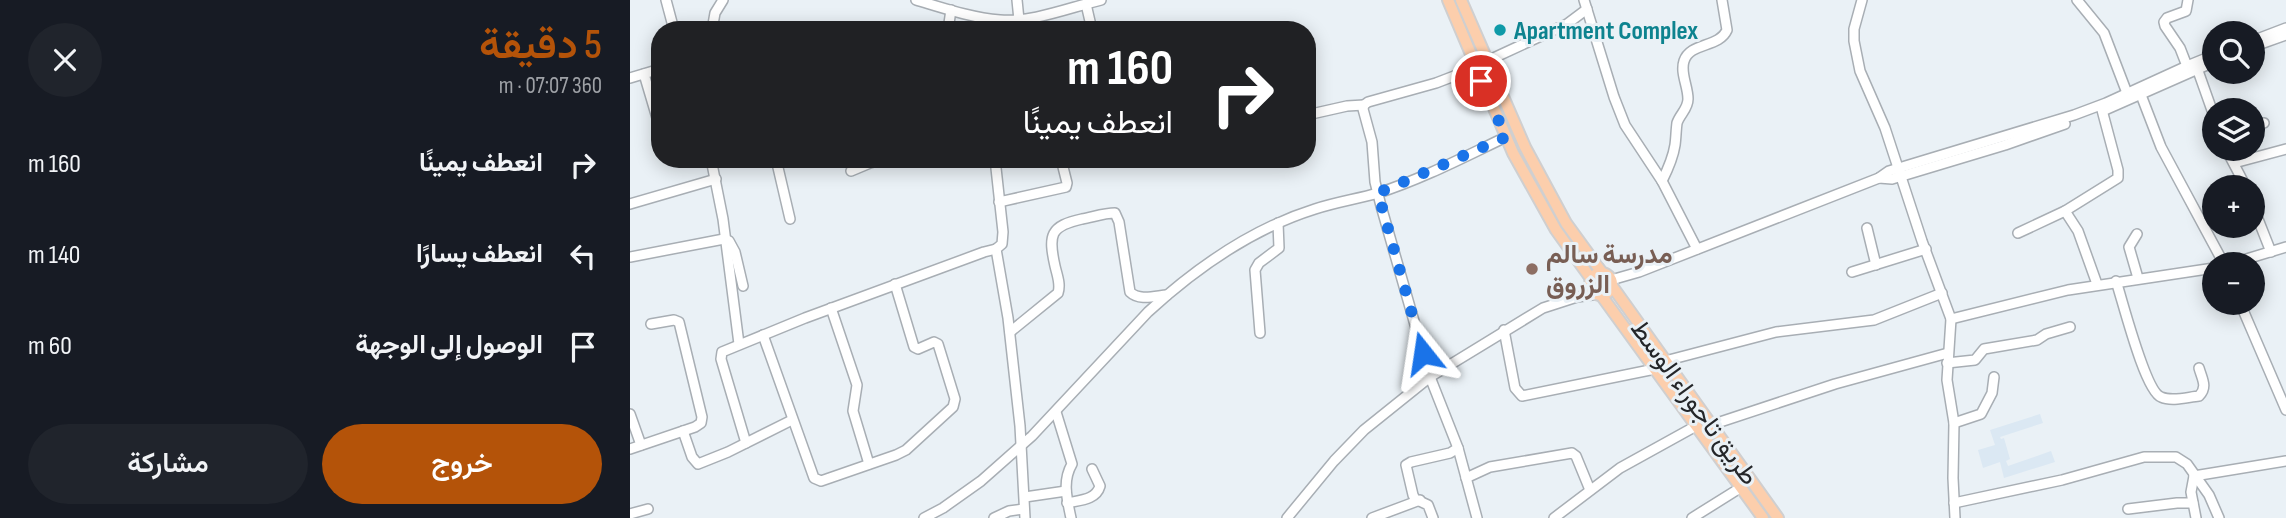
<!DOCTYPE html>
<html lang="ar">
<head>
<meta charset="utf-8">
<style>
  body { margin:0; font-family:"Sofia Sans Condensed",Vazirmatn,sans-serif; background:#20242c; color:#f1f3f6; direction:rtl; height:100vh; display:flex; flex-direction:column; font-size:26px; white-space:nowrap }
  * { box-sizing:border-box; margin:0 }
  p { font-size:23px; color:#9ea1a6 }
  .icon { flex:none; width:38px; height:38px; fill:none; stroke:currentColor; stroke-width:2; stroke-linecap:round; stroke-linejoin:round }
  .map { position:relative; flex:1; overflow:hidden; direction:ltr }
  .side { display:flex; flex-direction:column; background:#171b24; width:630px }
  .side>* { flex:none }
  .banner { position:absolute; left:21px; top:21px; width:665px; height:147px; border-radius:28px; box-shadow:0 4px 18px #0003; direction:rtl; background:#202124; color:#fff; overflow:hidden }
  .fabs { position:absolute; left:1572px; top:21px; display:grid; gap:14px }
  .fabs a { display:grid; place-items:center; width:63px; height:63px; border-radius:50%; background:#171b24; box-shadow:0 4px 18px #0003; font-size:35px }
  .pin { position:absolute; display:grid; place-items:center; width:60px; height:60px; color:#fff; margin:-30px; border:4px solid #fff; border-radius:50%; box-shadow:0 2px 7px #0007 }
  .me { position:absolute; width:77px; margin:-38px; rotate:345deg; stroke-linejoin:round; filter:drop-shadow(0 0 5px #0008) }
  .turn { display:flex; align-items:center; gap:24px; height:147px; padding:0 28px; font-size:32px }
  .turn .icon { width:91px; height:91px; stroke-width:2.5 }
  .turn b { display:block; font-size:49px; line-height:60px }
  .round { display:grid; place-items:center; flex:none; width:74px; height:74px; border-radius:37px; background:#20242c }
  .headline { display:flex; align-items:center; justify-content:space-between; height:119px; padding:0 28px }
  h1 { font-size:42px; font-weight:600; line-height:52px; color:#b45309 }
  .primary-button { display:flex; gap:14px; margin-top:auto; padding:14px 28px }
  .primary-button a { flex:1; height:80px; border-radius:42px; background:#b45309; color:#fff; font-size:28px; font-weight:600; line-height:80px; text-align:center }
  .primary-button a+a { background:#20242c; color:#f1f3f6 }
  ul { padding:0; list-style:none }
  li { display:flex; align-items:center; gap:21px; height:91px; padding:0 28px }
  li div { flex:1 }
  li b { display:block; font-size:26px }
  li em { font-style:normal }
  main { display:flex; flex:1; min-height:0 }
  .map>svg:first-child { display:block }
  .built { fill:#dbe8f3 }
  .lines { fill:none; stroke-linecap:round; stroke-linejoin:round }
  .minor-casing { stroke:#a8aeb4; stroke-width:12 }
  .major-casing { stroke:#cfcfd0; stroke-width:14 }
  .minor { stroke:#fff; stroke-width:9 }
  .major { stroke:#fcceac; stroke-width:10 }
  .route { stroke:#1a73e8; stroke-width:12; stroke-dasharray:0 21.6 }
  .culture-dot { fill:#0f9aa8; stroke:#eaf1f6; stroke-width:2.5 }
  .education-dot { fill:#8d6e63; stroke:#eaf1f6; stroke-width:2.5 }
  .labels { text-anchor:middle; stroke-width:6; stroke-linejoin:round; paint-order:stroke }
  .culture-label { font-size:26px; font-weight:bold; fill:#0d838f; stroke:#eaf1f6; text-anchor:start }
  .education-label { font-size:26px; font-weight:bold; fill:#785e54; stroke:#eaf1f6; text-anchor:start }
  .street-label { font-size:26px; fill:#242629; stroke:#eaf1f6 }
</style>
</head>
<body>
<main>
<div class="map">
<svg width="1656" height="518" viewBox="0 0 1656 518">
  <rect width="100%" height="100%" fill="#eaf1f6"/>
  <polygon class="built" points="1410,414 1413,423 1370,437 1371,439 1374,438 1380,459 1376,461 1378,466 1421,451 1425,462 1374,478 1370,462 1353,468 1348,450 1365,445 1360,430"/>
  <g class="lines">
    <defs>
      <g id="minor">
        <polyline points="36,0 44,30"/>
        <path d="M286 0C313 8 342 18 370 20 401 23 441 7 471 0"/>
        <polyline points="387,0 389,20"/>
        <polyline points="954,0 984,97 995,125 1032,181 1067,249"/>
        <polyline points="1232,0 1224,29 1224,41 1230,71 1255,128 1292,241 1321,319 1317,380 1324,423 1323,478 1325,518"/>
        <polyline points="1447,0 1474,33 1497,93"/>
        <polyline points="456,4 462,30"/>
        <polyline points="82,30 85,13 93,0"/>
        <polyline points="318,30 321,10"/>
        <polyline points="1622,41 1656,28"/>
        <polyline points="1622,47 1656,35"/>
        <polyline points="857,61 937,24 957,9"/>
        <polyline points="1557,66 1550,48 1535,26 1534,22 1537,18 1556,11 1558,0"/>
        <polyline points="1567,68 1584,116"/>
        <polyline points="14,74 30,128"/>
        <polyline points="0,78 30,69"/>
        <polyline points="1511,95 1531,147 1594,264"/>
        <polyline points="1475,110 1584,62"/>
        <polyline points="677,115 717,106 734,105"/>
        <polyline points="1622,126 1634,123"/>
        <polyline points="1596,149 1616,187"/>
        <polyline points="81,159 93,219 109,344"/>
        <polyline points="146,159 160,219"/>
        <polyline points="365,159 373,232 372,244 366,249 378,318 390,426 395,518"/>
        <polyline points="1604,163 1656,149"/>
        <polyline points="221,171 240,163 256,159"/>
        <polyline points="1249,178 1262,179 1375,145 1435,124"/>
        <path d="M1032 181C1038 169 1043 158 1045 145 1046 138 1046 130 1047 123 1050 114 1058 109 1058 99 1058 86 1050 73 1054 61 1060 42 1089 48 1097 30L1092 0"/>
        <polyline points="369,202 436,187 437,183 431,159"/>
        <polyline points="0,204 86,179"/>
        <polyline points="1622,204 1641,252"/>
        <polyline points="1435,211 1448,231 1467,284"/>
        <polyline points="1237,228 1246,265"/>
        <polyline points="1388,233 1435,211 1488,178 1488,170 1472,110"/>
        <polyline points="1507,234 1499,247 1508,278"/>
        <polyline points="0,257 94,239 99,241 105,252 113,286"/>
        <polyline points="1600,264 1656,247"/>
        <polyline points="1222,272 1296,249"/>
        <polyline points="981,280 1009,272 1249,178 1259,171 1444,115 1476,103 1557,66 1584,55"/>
        <path d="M1486 281C1493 302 1515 391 1531 397 1542 402 1558 397 1569 396 1578 387 1572 379 1569 368"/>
        <polyline points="1610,303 1656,410"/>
        <polyline points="201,308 227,385 223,411 239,464"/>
        <polyline points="1321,319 1438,290 1584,268"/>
        <polyline points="874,330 885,388 892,396 1025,369"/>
        <path d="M380 332 428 293C431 284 427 275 425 266 418 235 420 226 452 219 463 217 474 213 485 213L489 222 500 292C509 301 525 296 537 295"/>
        <polyline points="630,333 625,270 629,263 649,248 648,223"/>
        <polyline points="133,335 184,478 191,481 266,455 276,450 323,407 325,399 308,344 304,342 288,349 284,347 265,284"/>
        <polyline points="1035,361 1146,332 1244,320 1312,293"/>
        <polyline points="1317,363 1345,360 1354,349 1407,340 1416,334 1440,327"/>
        <path d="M426 412 442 464C432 481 437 499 441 518"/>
        <polyline points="0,414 11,445"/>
        <polyline points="1324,423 1351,414 1362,393 1364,377"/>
        <polyline points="1081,425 1205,384 1318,353"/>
        <polyline points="53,431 62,457 68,464 98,452 162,420"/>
        <polyline points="116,443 91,359 92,352 175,318 354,252 366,249"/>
        <polyline points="828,448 847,518"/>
        <polyline points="0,449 65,427 71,423 72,417 49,322 44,320 21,324"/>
        <polyline points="1564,476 1656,461"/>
        <polyline points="1564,476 1561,492 1566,518"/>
        <polyline points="836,478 860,467 942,453 946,456 960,490"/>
        <polyline points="395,497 436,491"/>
        <path d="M437 503C450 500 466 500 470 486L462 469"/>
        <polyline points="1324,503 1432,480 1514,457 1546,457 1557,464 1579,495 1589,518"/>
        <polyline points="1498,509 1547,503 1563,503"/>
        <polyline points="0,514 18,509"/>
        <path d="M294 518 313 508 351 481 402 436 518 312C567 267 621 229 685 209 706 202 727 199 748 193 792 179 834 157 876 137"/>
        <polyline points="364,518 379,511 394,509"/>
        <polyline points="657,518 704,461 734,430 800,377 913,308 947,297 969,294"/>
        <polyline points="742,518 790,500"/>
        <polyline points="803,518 798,505 785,499 783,495 776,465 781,462 820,453 828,448 800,377 751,206 745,182 742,142 733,109 734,105 738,102 806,83 845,68"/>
        <polyline points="924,518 990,468 1066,426"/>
        <polyline points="1062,518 1110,488"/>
      </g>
      <g id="major">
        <polyline points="818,0 883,153 926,230 962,280"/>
        <polyline points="831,0 895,147 936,223 973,274"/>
        <circle cx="971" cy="284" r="11"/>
        <polyline points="982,286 1148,518"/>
        <polyline points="971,295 1133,518"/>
      </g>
    </defs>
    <use href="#minor" class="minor-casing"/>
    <use href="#major" class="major-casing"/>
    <use href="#minor" class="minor"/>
    <use href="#major" class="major"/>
  </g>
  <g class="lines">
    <polyline class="route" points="793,353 748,193 876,137 851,81"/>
  </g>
  <circle class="culture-dot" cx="870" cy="30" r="7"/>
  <circle class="education-dot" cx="902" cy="269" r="7"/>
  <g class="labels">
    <g class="culture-label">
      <text x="884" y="39">Apartment Complex</text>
    </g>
    <g class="education-label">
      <text x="916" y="263">مدرسة سالم<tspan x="916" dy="30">الزروق</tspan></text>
    </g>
    <g class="street-label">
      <text transform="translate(1065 402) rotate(54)" y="9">طريق تاجوراء الوسط</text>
    </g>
  </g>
</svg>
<div class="fabs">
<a><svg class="icon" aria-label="search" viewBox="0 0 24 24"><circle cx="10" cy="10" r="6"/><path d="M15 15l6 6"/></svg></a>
<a><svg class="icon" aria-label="layers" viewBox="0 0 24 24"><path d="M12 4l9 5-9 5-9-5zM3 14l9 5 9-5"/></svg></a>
<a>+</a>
<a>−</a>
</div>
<div class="pin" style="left:851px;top:81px;background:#d93025"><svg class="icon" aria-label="arrive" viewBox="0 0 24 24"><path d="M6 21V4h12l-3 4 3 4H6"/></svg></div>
<svg class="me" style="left:793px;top:353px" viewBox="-20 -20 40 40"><path d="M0-17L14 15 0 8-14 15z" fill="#1a73e8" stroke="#fff" stroke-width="4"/></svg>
<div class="banner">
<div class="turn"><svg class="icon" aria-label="right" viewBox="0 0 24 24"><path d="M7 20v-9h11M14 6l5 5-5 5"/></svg><div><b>160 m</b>انعطف يمينًا</div></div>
</div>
</div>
<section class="side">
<div class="headline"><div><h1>5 دقيقة</h1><p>360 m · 07:07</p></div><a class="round"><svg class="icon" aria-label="close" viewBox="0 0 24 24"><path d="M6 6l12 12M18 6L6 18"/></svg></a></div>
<ul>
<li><svg class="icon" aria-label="right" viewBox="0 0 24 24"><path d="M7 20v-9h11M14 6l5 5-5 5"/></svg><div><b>انعطف يمينًا</b></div><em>160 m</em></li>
<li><svg class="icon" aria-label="left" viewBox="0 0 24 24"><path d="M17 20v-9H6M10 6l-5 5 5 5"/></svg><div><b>انعطف يسارًا</b></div><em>140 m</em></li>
<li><svg class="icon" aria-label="arrive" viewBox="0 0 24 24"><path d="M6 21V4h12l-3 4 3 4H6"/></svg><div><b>الوصول إلى الوجهة</b></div><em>60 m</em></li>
</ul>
<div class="primary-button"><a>خروج</a><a>مشاركة</a></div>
</section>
</main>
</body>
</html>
